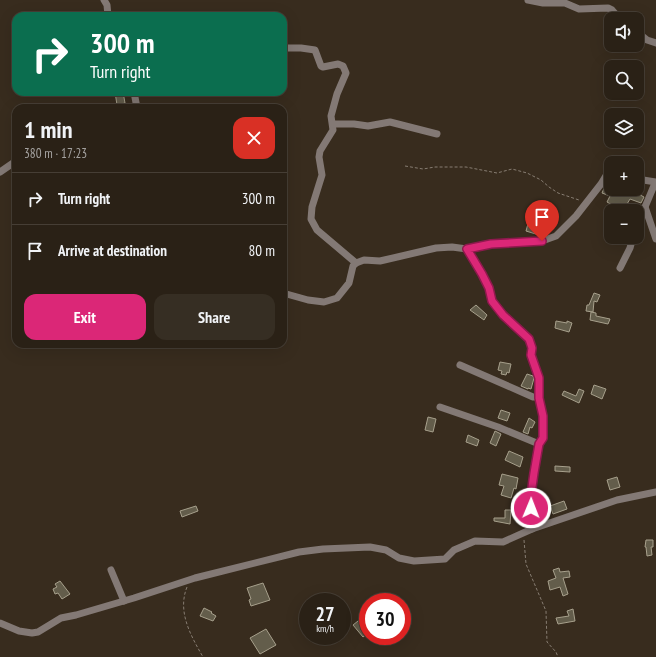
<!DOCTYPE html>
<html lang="en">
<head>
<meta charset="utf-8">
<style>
  body { margin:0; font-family:"PT Sans Narrow",sans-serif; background:#362e23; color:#f1f3f6; height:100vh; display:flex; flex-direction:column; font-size:15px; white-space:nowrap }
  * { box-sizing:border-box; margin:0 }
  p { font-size:13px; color:#a5a3a1 }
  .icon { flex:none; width:22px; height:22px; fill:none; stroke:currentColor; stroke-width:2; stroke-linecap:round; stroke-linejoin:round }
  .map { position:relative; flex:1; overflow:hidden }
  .panel { position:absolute; left:12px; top:104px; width:275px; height:244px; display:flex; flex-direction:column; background:#2a2116; border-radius:12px; box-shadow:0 4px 16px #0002,0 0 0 1px #463e35 }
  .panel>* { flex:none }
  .top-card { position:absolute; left:12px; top:12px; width:275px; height:84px; border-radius:12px; box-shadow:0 4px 16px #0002,0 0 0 1px #463e35; background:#0b6e4f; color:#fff; overflow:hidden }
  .controls { position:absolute; left:604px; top:12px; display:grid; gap:8px }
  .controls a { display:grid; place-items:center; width:40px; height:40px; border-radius:8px; background:#2a2116; box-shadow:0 4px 16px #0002,0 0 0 1px #463e35; font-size:20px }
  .speed { position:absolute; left:299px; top:593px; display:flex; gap:8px; font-size:20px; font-weight:700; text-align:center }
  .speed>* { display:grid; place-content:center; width:52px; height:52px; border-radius:50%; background:#2a2116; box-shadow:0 4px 16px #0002,0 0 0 1px #463e35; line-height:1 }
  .speed small { font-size:10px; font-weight:400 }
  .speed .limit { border:6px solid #d22; background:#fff; color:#111 }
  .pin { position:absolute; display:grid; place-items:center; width:34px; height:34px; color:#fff; margin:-41px -17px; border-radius:50% 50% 50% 0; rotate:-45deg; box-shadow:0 0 4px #0007 }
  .pin .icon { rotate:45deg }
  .me { position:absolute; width:44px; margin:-22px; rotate:1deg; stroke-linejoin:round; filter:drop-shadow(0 0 3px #0008) }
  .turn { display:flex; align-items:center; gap:14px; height:84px; padding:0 12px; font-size:18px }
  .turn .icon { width:52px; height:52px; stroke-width:2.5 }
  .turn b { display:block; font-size:28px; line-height:34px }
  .round { display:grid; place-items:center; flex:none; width:42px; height:42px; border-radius:12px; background:#362e23 }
  .headline { display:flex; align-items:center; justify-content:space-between; height:68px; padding:0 12px }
  h1 { font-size:24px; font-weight:600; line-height:30px }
  .action { display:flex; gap:8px; margin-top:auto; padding:8px 12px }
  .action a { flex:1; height:46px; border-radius:12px; background:#db2777; color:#fff; font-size:16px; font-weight:600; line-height:46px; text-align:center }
  .action a+a { background:#362e23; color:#f1f3f6 }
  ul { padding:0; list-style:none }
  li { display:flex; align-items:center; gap:12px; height:52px; padding:0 12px; border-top:1px solid #463e35 }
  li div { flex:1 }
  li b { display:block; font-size:15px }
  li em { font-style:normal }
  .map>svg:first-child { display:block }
  .building { fill:#635d4b; stroke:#a7a08c }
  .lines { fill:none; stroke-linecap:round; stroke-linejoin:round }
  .path { stroke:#877d72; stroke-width:1; stroke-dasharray:3 2; stroke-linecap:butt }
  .street { stroke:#837975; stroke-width:7 }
  .route-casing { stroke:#8e194d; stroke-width:10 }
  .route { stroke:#db2777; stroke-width:7 }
</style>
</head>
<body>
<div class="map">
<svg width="656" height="657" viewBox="0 0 656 657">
  <rect width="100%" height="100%" fill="#382c1e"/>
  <g class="building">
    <polygon points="115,92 123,92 125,103 117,105"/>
    <polygon points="605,186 611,189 629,189 644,197 641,203 630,199 624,209 620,206 617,211 611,211 614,206 607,202 610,196 602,193"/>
    <polygon points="529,220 536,222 535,225 541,227 539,235 526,231"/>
    <polygon points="594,293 600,295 597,302 594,301 593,312 586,311 587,305 589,305"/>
    <polygon points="476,305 487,315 484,320 470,310"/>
    <polygon points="591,312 596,313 596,316 610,319 608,324 590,320"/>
    <polygon points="556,321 567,323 567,321 572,323 569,332 555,328"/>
    <polygon points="500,362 511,364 509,373 507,372 506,375 501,374 502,371 498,370"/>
    <polygon points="527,374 533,376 534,378 531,389 528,388 528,389 521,386"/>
    <polygon points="594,385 606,389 602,399 591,394"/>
    <polygon points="579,389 584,391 579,403 562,395 564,391 576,396"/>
    <polygon points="501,410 510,413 507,421 498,418"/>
    <polygon points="428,417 436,419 433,432 425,430"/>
    <polygon points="529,418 535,422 532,428 530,427 528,434 523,432"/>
    <polygon points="495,431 501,434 496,446 490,443"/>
    <polygon points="468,435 479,440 477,446 466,442"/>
    <polygon points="509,451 523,457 520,467 505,460"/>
    <polygon points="555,466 570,467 570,472 555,471"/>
    <polygon points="502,474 518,478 516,489 514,488 511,498 501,495 504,486 499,485"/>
    <polygon points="617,477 620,487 610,490 607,480"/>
    <polygon points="564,501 567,509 553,514 550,506"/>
    <polygon points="196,506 198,511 182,517 180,511"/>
    <polygon points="505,510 511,510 510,524 494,521 494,518 505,518"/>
    <polygon points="646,540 653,540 653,547 651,547 652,555 647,556 646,547 645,547"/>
    <polygon points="559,568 560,572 569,571 570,577 563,578 568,594 563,596 560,587 550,590 548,581 556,578 553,570"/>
    <polygon points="60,581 70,594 62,599 58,593 55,594 53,589 57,587 55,584"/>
    <polygon points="263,583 270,600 251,606 249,600 251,599 247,588"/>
    <polygon points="204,608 212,612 211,613 216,616 213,621 200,616"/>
    <polygon points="573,609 575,621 558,624 556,618 569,616 567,611"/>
    <polygon points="363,617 368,624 368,633 363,637 353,625"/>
    <polygon points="266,629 276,645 260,654 250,638"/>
  </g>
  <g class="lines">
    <g class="path">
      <polyline points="405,166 423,169 435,167 466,167 497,173 512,169 527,173 541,180 549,187 558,193 579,200"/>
      <polyline points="524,540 526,564 546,611 547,642 556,652 558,657"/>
      <path d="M187 587C177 612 191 636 203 657"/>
    </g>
    <g class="street">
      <polyline points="104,0 107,5 108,16"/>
      <polyline points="528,0 543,3 565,3 579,9 608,8 612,10 620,19"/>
      <polyline points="637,32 647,40 656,43"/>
      <polyline points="283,48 301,48 315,50 321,66 323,67 338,64 343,66 346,73 337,94 331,116 333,130 320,151 319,157 322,175 312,207 311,219 317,230 356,263"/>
      <polyline points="134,92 137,108"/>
      <polyline points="122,108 137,106"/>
      <polyline points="333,124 354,124 368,126 390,122 437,134"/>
      <polyline points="0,172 16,161"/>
      <polyline points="637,179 656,182"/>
      <polyline points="645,207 656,239"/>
      <polyline points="637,223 645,207 655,183"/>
      <polyline points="467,249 482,274 489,288 492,301 503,315 529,339 532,348 531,355 539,378 539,397 543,416 543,438 539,444 532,487 532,529"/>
      <polyline points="620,268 630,248 633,237"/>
      <polyline points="283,293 308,300 324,302 337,298 349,283 353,266 356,263 364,260 380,261 436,248 452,247 467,249 491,244 542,241 556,236 576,216 601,184 607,174 609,171 611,171"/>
      <polyline points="460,365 533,397 539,397"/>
      <polyline points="440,407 498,427 539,444"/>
      <polyline points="111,570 124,601"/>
      <polyline points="0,623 19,631 32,633 38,632 61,618 76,615 134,598 195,578 299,552 323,549 370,547 386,550 399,558 414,561 445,559 454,550 475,541 503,542 532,529 617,500 656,492"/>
    </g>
  </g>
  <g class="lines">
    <defs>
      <polyline id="route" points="531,508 532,487 534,473 539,444 543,438 543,416 539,398 539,378 531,355 532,348 529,339 503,315 492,301 489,288 482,274 467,249 491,244 542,241"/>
    </defs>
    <use href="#route" class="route-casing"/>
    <use href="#route" class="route"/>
  </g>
</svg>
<div class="controls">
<a><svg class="icon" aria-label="sound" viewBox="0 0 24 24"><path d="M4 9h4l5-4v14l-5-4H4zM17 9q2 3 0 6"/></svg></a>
<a><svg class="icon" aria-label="search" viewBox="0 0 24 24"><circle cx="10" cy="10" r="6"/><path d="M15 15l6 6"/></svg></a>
<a><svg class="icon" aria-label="layers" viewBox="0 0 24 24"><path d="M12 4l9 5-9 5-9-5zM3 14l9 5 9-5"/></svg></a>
<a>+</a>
<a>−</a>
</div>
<div class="speed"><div>27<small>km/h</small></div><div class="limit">30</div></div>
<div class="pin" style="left:542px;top:241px;background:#d93025"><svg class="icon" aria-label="arrive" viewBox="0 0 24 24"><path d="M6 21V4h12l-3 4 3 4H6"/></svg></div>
<svg class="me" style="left:531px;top:508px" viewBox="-20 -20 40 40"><circle r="17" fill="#db2777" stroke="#fff" stroke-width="3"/><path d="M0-11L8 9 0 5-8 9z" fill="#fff"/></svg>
<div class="top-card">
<div class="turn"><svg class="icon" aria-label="right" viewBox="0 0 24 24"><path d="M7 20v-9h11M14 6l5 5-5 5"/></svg><div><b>300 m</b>Turn right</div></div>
</div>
<section class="panel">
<div class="headline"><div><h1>1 min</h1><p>380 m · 17:23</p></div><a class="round" style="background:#d93025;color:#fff"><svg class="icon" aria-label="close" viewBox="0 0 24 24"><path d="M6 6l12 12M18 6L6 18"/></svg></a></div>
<ul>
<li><svg class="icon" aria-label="right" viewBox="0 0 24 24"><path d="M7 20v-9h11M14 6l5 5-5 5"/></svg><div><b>Turn right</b></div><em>300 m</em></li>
<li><svg class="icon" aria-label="arrive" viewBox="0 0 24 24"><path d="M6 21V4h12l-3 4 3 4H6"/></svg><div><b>Arrive at destination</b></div><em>80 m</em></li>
</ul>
<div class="action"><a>Exit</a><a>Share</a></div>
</section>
</div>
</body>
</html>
